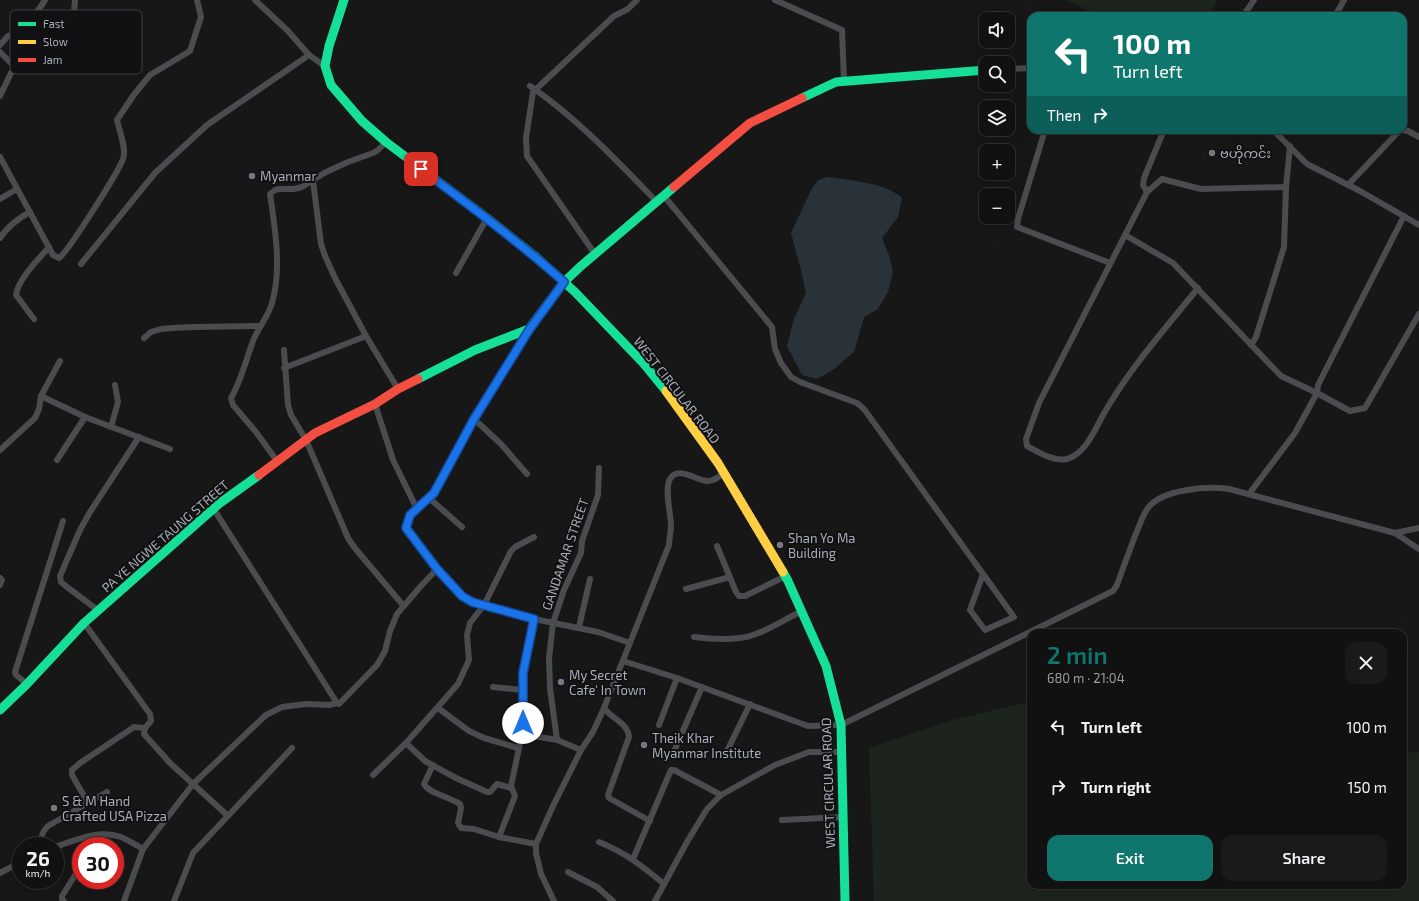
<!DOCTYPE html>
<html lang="en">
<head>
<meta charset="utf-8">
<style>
  body { margin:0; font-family:"Exo 2","Noto Sans Myanmar",sans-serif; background:#1a1a1a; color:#f1f3f6; height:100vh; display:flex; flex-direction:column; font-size:15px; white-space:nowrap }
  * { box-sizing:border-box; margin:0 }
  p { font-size:13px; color:#9c9d9f }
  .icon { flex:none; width:22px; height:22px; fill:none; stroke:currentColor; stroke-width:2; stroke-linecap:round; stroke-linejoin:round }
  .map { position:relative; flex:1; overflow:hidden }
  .details { position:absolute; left:1027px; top:629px; width:380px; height:260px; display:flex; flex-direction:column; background:#111; border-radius:12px; box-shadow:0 4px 16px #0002,0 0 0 1px #303131 }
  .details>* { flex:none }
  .top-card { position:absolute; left:1027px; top:12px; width:380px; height:122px; border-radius:12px; box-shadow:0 4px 16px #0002,0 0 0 1px #303131; background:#0f766e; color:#fff; overflow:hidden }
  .controls { position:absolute; left:979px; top:12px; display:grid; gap:8px }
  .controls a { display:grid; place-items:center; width:36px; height:36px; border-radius:8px; background:#111; box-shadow:0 4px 16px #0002,0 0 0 1px #303131; font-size:20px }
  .speed { position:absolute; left:12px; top:837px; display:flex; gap:8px; font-size:20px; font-weight:700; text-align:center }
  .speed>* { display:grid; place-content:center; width:52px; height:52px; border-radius:50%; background:#111; box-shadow:0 4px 16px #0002,0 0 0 1px #303131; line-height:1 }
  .speed small { font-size:10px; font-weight:400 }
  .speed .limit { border:6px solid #d22; background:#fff; color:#111 }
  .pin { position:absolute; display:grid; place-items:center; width:34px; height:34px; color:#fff; margin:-17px; border-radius:8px; box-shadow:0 2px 6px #0006 }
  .me { position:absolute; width:44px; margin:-22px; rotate:0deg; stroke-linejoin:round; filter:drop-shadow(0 0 3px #0008) }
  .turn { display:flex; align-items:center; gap:14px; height:84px; padding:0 20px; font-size:18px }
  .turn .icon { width:52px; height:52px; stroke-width:2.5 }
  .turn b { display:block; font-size:28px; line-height:34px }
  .then { display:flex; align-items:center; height:38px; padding:0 20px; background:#0003; gap:8px; font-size:15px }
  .round { display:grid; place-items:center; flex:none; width:42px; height:42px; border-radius:12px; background:#1a1a1a }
  .headline { display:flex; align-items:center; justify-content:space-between; height:68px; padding:0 20px }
  h1 { font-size:24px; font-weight:600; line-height:30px; color:#0f766e }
  .action { display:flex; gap:8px; margin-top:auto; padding:8px 20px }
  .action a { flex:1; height:46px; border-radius:12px; background:#0f766e; color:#fff; font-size:16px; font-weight:600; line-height:46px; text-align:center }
  .action a+a { background:#1a1a1a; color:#f1f3f6 }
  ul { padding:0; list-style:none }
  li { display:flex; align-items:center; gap:12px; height:60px; padding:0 20px }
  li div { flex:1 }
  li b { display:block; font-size:15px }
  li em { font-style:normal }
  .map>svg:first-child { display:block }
  .green { fill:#1d241e }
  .water { fill:#2a3239 }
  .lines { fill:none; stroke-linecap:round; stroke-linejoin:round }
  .street { stroke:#4b4c50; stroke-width:6 }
  .fast { stroke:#16e098; stroke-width:9 }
  .slow { stroke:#ffcf43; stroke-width:9 }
  .jam { stroke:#f24e42; stroke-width:9 }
  .route-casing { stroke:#114b97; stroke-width:10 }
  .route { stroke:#1a73e8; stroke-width:7 }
  .poi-dot { fill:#757880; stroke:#111113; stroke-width:1.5 }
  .labels { text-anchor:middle; stroke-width:4; stroke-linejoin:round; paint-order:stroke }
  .poi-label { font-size:13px; fill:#a8adb8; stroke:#111113; text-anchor:start }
  .street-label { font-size:13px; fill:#a8adb8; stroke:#111113 }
  .key { fill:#111113; stroke:#3e4045; stroke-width:1 }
  .key-label { font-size:11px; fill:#a8adb8 }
</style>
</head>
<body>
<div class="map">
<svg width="1419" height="901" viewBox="0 0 1419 901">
  <rect width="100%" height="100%" fill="#171717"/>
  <g class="green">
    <polygon points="1067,0 1218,0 1208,16 1100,16"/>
    <polygon points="1031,701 1031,885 1403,885 1403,753 1419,752 1419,901 874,901 869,748 953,720"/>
  </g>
  <path class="water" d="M828 177C849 180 887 183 902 198L898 217 882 238 889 255 893 272 888 292 878 309 864 317 854 352 834 369 817 379 802 375 787 346 794 319 806 293 801 270 791 233 811 190 818 180Z"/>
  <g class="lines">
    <g class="street">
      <polyline points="255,0 288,31 309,55 325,66"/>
      <polyline points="775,0 842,30 844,81"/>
      <polyline points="1243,16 1254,0"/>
      <polyline points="1335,16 1344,0"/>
      <polyline points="0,45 8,36 25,30 45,0"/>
      <polyline points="0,52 16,68"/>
      <polyline points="1008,69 1031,68"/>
      <path d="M530 86C577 118 617 161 657 202"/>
      <polyline points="0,96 11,73 25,60 59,44 69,35 73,26 75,0"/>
      <polyline points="1045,130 1018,219 1017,227 1110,263"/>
      <path d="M1164 130 1144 178 1143 185 1147 192 1039 403 1026 439 1027 446C1038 452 1054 462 1067 459 1085 454 1095 430 1103 415 1129 369 1165 329 1198 288"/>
      <polyline points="1273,130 1307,164 1360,191 1419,225"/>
      <path d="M0 157 53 255 59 258C68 252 119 171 123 159 127 148 119 131 117 120L133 96 150 75 190 51 201 17 197 0"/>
      <polyline points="313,181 321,244 325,256 335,278 366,336 398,389"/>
      <polyline points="1348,185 1400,130 1408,131 1419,137"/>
      <polyline points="1147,192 1162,179 1201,189 1286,187"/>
      <polyline points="664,196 772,327 775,349 781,363 791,377 800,382 857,403 864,409 1014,617 985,630 970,610 983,574"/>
      <polyline points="0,199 17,189"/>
      <polyline points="1125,235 1173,263 1281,376 1317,393 1350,411 1365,408 1419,314"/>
      <path d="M0 238C8 226 17 219 30 212"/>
      <polyline points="595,254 527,156 526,138 533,92 614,16 628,9 637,0"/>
      <polyline points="81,264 155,173 207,125 309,55"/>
      <polyline points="456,273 487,218"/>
      <path d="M34 319 16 295C18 279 38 260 49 247"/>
      <polyline points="529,329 474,419 434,493 410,515 406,528 437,569 462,597 467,600 534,619 598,632 630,643"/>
      <polyline points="144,338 151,332 161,329 172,328 194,327 260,326"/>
      <polyline points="1251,345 1256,337 1284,247 1286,187 1290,146"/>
      <polyline points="284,350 288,405 291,415 306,440 348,538 354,547 402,604 403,606"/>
      <polyline points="284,368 366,336"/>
      <polyline points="41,396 85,417 170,449"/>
      <polyline points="375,404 393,460 417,509"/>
      <polyline points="474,419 501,444 527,474"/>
      <polyline points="111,427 118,402 115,385"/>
      <polyline points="0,450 35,418 39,409 41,396 60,361"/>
      <polyline points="57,460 85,417"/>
      <path d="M277 461 256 432 233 405 231 398C241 381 246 360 253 341 258 328 268 317 272 303 282 268 275 229 270 194L275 190 279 189H294L302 187 326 172 348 162 373 153 378 150 386 142"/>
      <polyline points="1249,494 1295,433 1317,393 1318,385 1404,216"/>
      <polyline points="429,498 462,527"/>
      <polyline points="213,508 337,703"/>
      <polyline points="1395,533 1419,528"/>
      <polyline points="717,546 736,592 739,596 745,596 786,576"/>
      <polyline points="0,578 2,580 0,585"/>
      <polyline points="686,589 730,577"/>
      <polyline points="99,611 67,587 61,582 60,576 80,530 90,512 139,437"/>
      <polyline points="84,623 150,714 151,721 145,728 144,734 170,763 227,815"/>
      <polyline points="579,627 590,579"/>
      <path d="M694 637C709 639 724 640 740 638 762 635 783 620 802 611"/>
      <path d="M623 661 677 678 808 726 841 725 1113 591 1117 585C1123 568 1129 552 1135 536 1139 527 1142 516 1148 508 1162 489 1208 486 1229 489L1395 533 1419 549"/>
      <polyline points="27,684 16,675 15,672 63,521"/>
      <polyline points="493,687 523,690"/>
      <polyline points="438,708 469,731 484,738 518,748"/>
      <path d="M604 708C612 719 628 723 629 737L608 795 609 798 650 821"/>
      <polyline points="659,725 677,678"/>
      <polyline points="522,734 557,740"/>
      <polyline points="406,743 425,761 456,778 487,792 490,792 497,784 511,788"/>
      <polyline points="675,749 702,687"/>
      <polyline points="581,750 557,740 550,688 549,658 553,623 564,590 581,553 582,541 598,495 599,468"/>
      <polyline points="727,751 750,704"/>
      <path d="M433 765 424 784C428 793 450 797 460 804L461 808 458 823 461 828 474 829 499 837 536 844"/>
      <polyline points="373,775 406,743 458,684 469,660 467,635 470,623 484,605 511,551 515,547 534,537"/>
      <polyline points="88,803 72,775 72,770 80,763 134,727 145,728"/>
      <polyline points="782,820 843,817"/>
      <polyline points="499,837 515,796 511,786 522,734 523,673 534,619"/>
      <path d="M599 842C626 853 642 866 664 884"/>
      <path d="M43 846C41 837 41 833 48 826L107 792"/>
      <path d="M55 847C77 840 98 829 121 837 128 840 136 845 143 849"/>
      <polyline points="633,859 671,770 674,770 721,795"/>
      <polyline points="568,872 597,887 613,901"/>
      <polyline points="0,873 21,862"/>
      <polyline points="64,901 62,899 62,896 77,872"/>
      <polyline points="124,901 143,849 193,784 266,715 282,707 306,704 329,705 337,703 339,704 377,665 385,651 390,631 397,614 420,587 437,569"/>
      <polyline points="174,901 193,853 292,748"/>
      <path d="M554 901 541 874 536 853V844L553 806 581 750 593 732 604 708 669 545C669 538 671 532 671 526 671 514 664 489 670 479 678 465 697 481 707 481 714 481 719 477 724 473"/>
      <polyline points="655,901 687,842 707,809 721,795 775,765 809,752 842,752"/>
    </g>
    <g class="fast">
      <polyline points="344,0 329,46 325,66 331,85 362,121 386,142 487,218 536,257 575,292 644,364 666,391"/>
      <polyline points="802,98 836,82 986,70"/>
      <polyline points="418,379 475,350 529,329 564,282 581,266 674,187"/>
      <polyline points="783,572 788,581 826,666 841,725 845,901"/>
      <polyline points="0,710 27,684 84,623 220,503 259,475"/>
    </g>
    <polyline class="slow" points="666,391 718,463 783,572"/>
    <g class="jam">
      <polyline points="674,187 750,123 802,98"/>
      <polyline points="259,475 315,433 375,404 398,389 418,379"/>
    </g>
  </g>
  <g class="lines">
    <defs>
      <path id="route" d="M421 169C470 206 519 242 564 282L529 330 474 419 434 493 410 515 406 528 437 569 462 596 472 602 534 619 523 673V723"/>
    </defs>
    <use href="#route" class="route-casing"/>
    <use href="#route" class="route"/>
  </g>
  <g class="poi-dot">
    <circle cx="1212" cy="153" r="4"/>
    <circle cx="252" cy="176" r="4"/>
    <circle cx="780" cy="545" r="4"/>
    <circle cx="561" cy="682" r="4"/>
    <circle cx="644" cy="745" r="4"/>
    <circle cx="54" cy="808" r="4"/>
  </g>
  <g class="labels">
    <g class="poi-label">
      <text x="1220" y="158">ဗဟိုကင်း</text>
      <text x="260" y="181">Myanmar</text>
      <text x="788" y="543">Shan Yo Ma<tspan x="788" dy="15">Building</tspan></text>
      <text x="569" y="680">My Secret<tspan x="569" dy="15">Cafe' In Town</tspan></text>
      <text x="652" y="743">Theik Khar<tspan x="652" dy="15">Myanmar Institute</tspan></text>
      <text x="62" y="806">S &amp; M Hand<tspan x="62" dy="15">Crafted USA Pizza</tspan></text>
    </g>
    <g class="street-label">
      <text transform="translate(677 390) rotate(52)" y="5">WEST CIRCULAR ROAD</text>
      <text transform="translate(165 536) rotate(-41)" y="5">PA YE NGWE TAUNG STREET</text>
      <text transform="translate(565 554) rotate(-71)" y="5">GANDAMAR STREET</text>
      <text transform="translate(828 783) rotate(-92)" y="5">WEST CIRCULAR ROAD</text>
    </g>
  </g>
  <rect x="10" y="10" width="132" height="64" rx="6" class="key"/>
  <rect x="18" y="22" width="18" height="4" fill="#16e098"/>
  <rect x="18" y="40" width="18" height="4" fill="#ffcf43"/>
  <rect x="18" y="58" width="18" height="4" fill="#f24e42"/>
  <g class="key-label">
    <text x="43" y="28">Fast</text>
    <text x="43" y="46">Slow</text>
    <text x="43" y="64">Jam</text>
  </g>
</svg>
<div class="controls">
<a><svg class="icon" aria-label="sound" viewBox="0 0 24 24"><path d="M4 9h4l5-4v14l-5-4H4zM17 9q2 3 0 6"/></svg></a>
<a><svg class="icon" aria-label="search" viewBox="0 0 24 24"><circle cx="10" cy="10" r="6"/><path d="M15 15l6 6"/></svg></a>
<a><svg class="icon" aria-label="layers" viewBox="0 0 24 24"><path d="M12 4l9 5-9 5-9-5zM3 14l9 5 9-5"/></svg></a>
<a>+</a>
<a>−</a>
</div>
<div class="speed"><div>26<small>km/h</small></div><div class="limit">30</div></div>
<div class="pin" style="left:421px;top:169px;background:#d93025"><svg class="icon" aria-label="arrive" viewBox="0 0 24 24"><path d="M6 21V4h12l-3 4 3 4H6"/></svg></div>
<svg class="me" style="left:523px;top:723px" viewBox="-20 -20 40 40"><circle r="19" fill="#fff"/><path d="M0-13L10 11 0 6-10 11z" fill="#1a73e8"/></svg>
<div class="top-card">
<div class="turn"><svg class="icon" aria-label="left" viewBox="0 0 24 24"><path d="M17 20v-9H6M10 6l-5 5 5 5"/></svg><div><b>100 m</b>Turn left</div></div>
<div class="then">Then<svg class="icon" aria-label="right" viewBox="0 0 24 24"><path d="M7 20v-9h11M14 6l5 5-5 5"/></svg></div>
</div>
<section class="details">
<div class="headline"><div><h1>2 min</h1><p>680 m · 21:04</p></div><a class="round"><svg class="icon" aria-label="close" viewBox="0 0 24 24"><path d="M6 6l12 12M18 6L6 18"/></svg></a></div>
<ul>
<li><svg class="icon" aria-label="left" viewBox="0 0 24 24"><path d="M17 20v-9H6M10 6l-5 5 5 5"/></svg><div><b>Turn left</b></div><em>100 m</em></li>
<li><svg class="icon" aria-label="right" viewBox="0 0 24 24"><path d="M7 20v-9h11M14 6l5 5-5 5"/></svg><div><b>Turn right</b></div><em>150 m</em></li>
</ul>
<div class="action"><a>Exit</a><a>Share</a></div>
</section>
</div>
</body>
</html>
